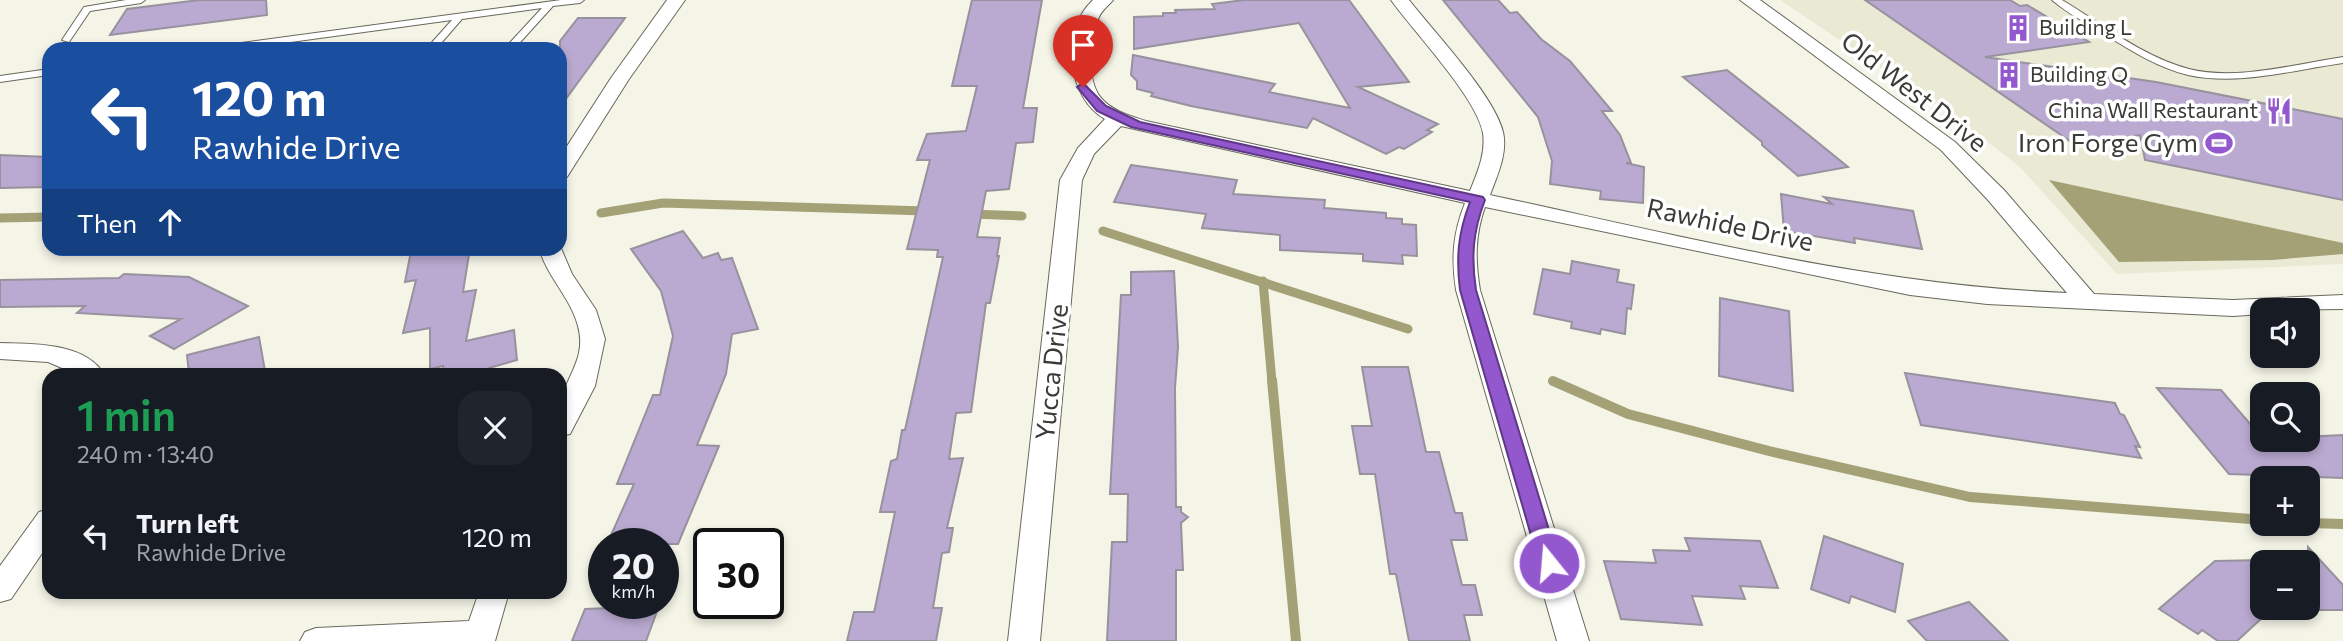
<!DOCTYPE html>
<html lang="en">
<head>
<meta charset="utf-8">
<style>
  body { margin:0; font-family:Commissioner,sans-serif; background:#20242c; color:#f1f3f6; height:100vh; display:flex; flex-direction:column; font-size:26px; white-space:nowrap }
  * { box-sizing:border-box; margin:0 }
  p { font-size:23px; color:#9ea1a6 }
  .icon { flex:none; width:38px; height:38px; fill:none; stroke:currentColor; stroke-width:2; stroke-linecap:round; stroke-linejoin:round }
  .map { position:relative; flex:1; overflow:hidden }
  .panel { position:absolute; left:42px; top:368px; width:525px; height:231px; display:flex; flex-direction:column; background:#171b24; border-radius:21px; box-shadow:0 4px 10px #0003 }
  .panel>* { flex:none }
  .guide { position:absolute; left:42px; top:42px; width:525px; height:214px; border-radius:21px; box-shadow:0 4px 10px #0003; background:#1a4fa0; color:#fff; overflow:hidden }
  .buttons { position:absolute; left:2250px; top:298px; display:grid; gap:14px }
  .buttons a { display:grid; place-items:center; width:70px; height:70px; border-radius:14px; background:#171b24; box-shadow:0 4px 10px #0003; font-size:35px }
  .speed { position:absolute; left:588px; top:528px; display:flex; gap:14px; font-size:35px; font-weight:700; text-align:center }
  .speed>* { display:grid; place-content:center; width:91px; height:91px; border-radius:50%; background:#171b24; box-shadow:0 4px 10px #0003; line-height:1 }
  .speed small { font-size:18px; font-weight:400 }
  .speed .limit { border:4px solid #111; border-radius:10px; background:#fff; color:#111 }
  .pin { position:absolute; display:grid; place-items:center; width:60px; height:60px; color:#fff; margin:-72px -30px; border-radius:50% 50% 50% 0; rotate:-45deg; box-shadow:0 0 7px #0007 }
  .pin .icon { rotate:45deg }
  .me { position:absolute; width:77px; margin:-38px; rotate:343deg; stroke-linejoin:round; filter:drop-shadow(0 0 5px #0008) }
  .turn { display:flex; align-items:center; gap:24px; height:147px; padding:0 35px; font-size:32px }
  .turn .icon { width:91px; height:91px; stroke-width:2.5 }
  .turn b { display:block; font-size:49px; line-height:60px }
  .then { display:flex; align-items:center; height:66px; padding:0 35px; background:#0003; gap:14px; font-size:26px }
  .round { display:grid; place-items:center; flex:none; width:74px; height:74px; border-radius:21px; background:#20242c }
  .headline { display:flex; align-items:center; justify-content:space-between; height:119px; padding:0 35px }
  h1 { font-size:42px; font-weight:600; line-height:52px; color:#1e9e55 }
  ul { padding:0; list-style:none }
  li { display:flex; align-items:center; gap:21px; height:98px; padding:0 35px }
  li div { flex:1 }
  li b { display:block; font-size:26px }
  li em { font-style:normal }
  .map>svg:first-child { display:block }
  .built { fill:#e9e9d4 }
  .water { fill:#a4a177 }
  .lines { fill:none; stroke-linecap:round; stroke-linejoin:round }
  .stream-far1 { stroke:#a4a177; stroke-width:9 }
  .stream { stroke:#a4a177; stroke-width:10 }
  .building { fill:#baaad1; stroke:#97929d; stroke-width:2 }
  .lane-casing { stroke:#69685d; stroke-width:2 }
  .street-casing { stroke:#69685d; stroke-width:2 }
  .lane { fill:#fff; fill-rule:evenodd }
  .street { fill:#fff; fill-rule:evenodd }
  .route { fill:#9357ce; stroke:#603986; stroke-width:2 }
  .labels { text-anchor:middle; stroke-width:7; stroke-linejoin:round; paint-order:stroke }
  .far-poi-label { font-size:21px; fill:#3c3c37; stroke:#fff; text-anchor:start }
  .street-label { font-size:26px; fill:#3c3c37; stroke:#fff }
  .poi-label { font-size:26px; fill:#3c3c37; stroke:#fff; text-anchor:end }
</style>
</head>
<body>
<div class="map">
<svg width="2343" height="641" viewBox="0 0 2343 641">
  <rect width="100%" height="100%" fill="#f4f4e7"/>
  <polygon class="built" points="1780,0 2343,0 2343,264 2117,274 2020,167 1959,120"/>
  <polygon class="water" points="2049,180 2343,243 2343,254 2272,260 2119,262"/>
  <g class="lines">
    <g class="stream-far1">
      <polyline points="601,213 663,203 926,211"/>
      <polyline points="971,214 1022,216"/>
      <polyline points="0,218 49,217"/>
      <polyline points="1103,231 1408,329"/>
      <polyline points="1263,281 1272,382"/>
    </g>
    <g class="stream">
      <polyline points="1272,380 1296,641"/>
      <polyline points="1553,381 1628,414 1769,451 1970,497 2263,520"/>
      <polyline points="2308,523 2343,524"/>
    </g>
  </g>
  <g class="building">
    <polygon points="199,0 266,0 267,15 110,35 127,9"/>
    <polygon points="972,0 1042,0 1023,108 1037,108 1033,142 1016,143 1009,189 986,191 977,237 1000,238 997,256 999,256 990,303 986,303 971,412 956,413 949,459 963,458 947,528 953,528 949,552 942,553 933,608 942,608 936,641 847,641 854,612 874,612 875,608 895,512 880,512 891,461 897,459 902,430 905,430 943,257 937,257 938,250 907,249 930,160 917,160 927,134 966,131 977,86 952,86"/>
    <polygon points="1244,0 1349,0 1409,82 1358,87 1438,124 1427,130 1432,132 1404,149 1399,147 1386,154 1313,118 1307,128 1191,106 1151,96 1153,93 1137,89 1137,81 1131,75 1133,55 1275,84 1269,92 1350,108 1299,23 1134,49 1134,17 1163,16 1163,13 1176,13 1175,10 1215,9 1212,4"/>
    <polygon points="1443,0 1498,0 1510,13 1517,12 1541,39 1570,61 1612,111 1602,111 1620,135 1631,163 1626,163 1644,167 1643,203 1600,199 1601,191 1550,184 1552,161 1538,117"/>
    <polygon points="1865,0 2010,0 2020,6 2027,5 2089,42 1985,57 2156,82 2343,119 2343,200 2145,160 2140,135 2074,144"/>
    <polygon points="578,18 625,18 560,107 560,41"/>
    <polygon points="1727,70 1805,132 1848,167 1798,176 1762,145 1762,142 1683,77"/>
    <polygon points="0,155 49,157 49,187 0,188"/>
    <polygon points="1131,165 1237,180 1233,194 1325,200 1324,208 1386,213 1386,218 1402,219 1402,224 1416,225 1417,256 1402,255 1403,264 1363,261 1363,254 1280,250 1280,235 1202,228 1206,214 1114,202"/>
    <polygon points="1781,194 1832,204 1824,197 1913,211 1922,249 1854,238 1855,243 1784,231"/>
    <polygon points="683,231 703,258 718,253 721,260 732,258 758,329 732,334 726,374 697,445 719,446 678,544 607,544 634,484 617,484 653,395 660,395 673,336 661,291 631,249"/>
    <polygon points="424,248 470,248 463,292 476,290 466,341 514,330 517,360 489,368 489,374 444,374 443,366 430,369 430,328 403,333 416,280 405,282 411,251"/>
    <polygon points="1572,261 1619,270 1617,282 1634,285 1631,309 1627,308 1625,334 1601,329 1600,334 1571,328 1572,322 1534,314 1543,269 1570,274"/>
    <polygon points="1174,271 1178,347 1175,388 1176,507 1181,507 1181,512 1188,517 1181,523 1183,570 1176,570 1176,641 1107,641 1112,542 1127,542 1128,494 1110,494 1121,295 1131,295 1131,272"/>
    <polygon points="124,274 189,277 248,306 174,349 150,336 181,319 77,313 85,306 0,307 0,280 119,278"/>
    <polygon points="1720,298 1789,311 1793,391 1719,376"/>
    <polygon points="259,337 265,371 253,374 189,374 187,355"/>
    <polygon points="1362,367 1408,367 1426,452 1439,452 1455,513 1462,513 1467,540 1451,540 1462,585 1475,585 1482,615 1464,615 1470,641 1409,641 1396,574 1390,574 1375,474 1360,474 1352,426 1372,426"/>
    <polygon points="1905,373 2115,403 2120,414 2124,415 2140,447 2135,446 2141,458 1921,425"/>
    <polygon points="2157,388 2221,390 2263,439 2343,435 2343,478 2229,474"/>
    <polygon points="1824,536 1903,564 1895,612 1851,596 1849,603 1811,589"/>
    <polygon points="1685,538 1760,541 1778,588 1740,586 1745,599 1692,596 1702,625 1621,619 1604,561 1656,563 1653,550 1690,551"/>
    <polygon points="2308,547 2343,585 2343,610 2308,610"/>
    <polygon points="2263,560 2263,617 2237,641 2218,641 2202,630 2198,634 2159,609 2215,561"/>
    <polygon points="1969,602 2008,641 1927,641 1908,621"/>
    <polygon points="659,606 646,641 572,641 585,609"/>
  </g>
  <g class="lines">
    <defs>
      <g id="lane">
        <polygon points="126,0 145,0 141,3 90,11 69,42 62,40 84,7"/>
        <polygon points="561,0 584,0 580,3 553,6 514,49 504,49 542,8 462,19 436,49 426,49 452,20 239,49 214,49 219,46"/>
        <path d="M2052 0H2062C2102 24 2143 57 2189 69 2236 81 2296 64 2343 57V63C2293 70 2239 86 2188 75 2159 68 2131 51 2106 35 2088 24 2067 13 2052 0Z"/>
        <polygon points="49,69 49,75 0,82 0,76"/>
      </g>
      <g id="street">
        <polygon points="667,0 685,0 629,79 567,177 560,179 560,157 611,78"/>
        <path d="M1093 0H1113C1108 6 1102 10 1099 17 1089 38 1086 80 1101 98 1112 111 1131 116 1146 121L1470 191C1477 173 1486 154 1483 133 1477 98 1414 32 1391 0H1409C1434 32 1494 95 1503 132 1508 153 1497 176 1490 195 1681 236 1871 285 2067 293L1988 200 1941 150 1740 0H1760L1955 142 2004 190 2094 294 2233 300 2343 295V309L2263 310V314L2233 316 1987 304 1910 295 1485 207C1475 235 1475 260 1480 290L1589 641H1557L1456 290C1451 258 1453 233 1465 203L1121 126 1094 154 1082 180 1040 641H1008L1060 180 1078 148 1105 119C1067 98 1060 30 1093 0Z"/>
        <path d="M560 246 572 274 596 310 605 339 595 386 570 434 560 436C560 426 558 413 560 404 566 376 587 358 578 326 571 298 547 277 539 248H560Z"/>
        <path d="M0 343C33 344 84 342 104 374H76L48 362 0 359Z"/>
        <polygon points="49,509 49,543 11,599 0,602 0,566 39,512"/>
        <polygon points="479,592 509,592 495,641 300,641 305,632 316,628 469,621"/>
      </g>
    </defs>
    <use href="#lane" class="lane-casing"/>
    <use href="#street" class="street-casing"/>
    <use href="#lane" class="lane"/>
    <use href="#street" class="street"/>
  </g>
  <path class="route" d="M1083 83 1106 106 1140 122 1483 197 1485 200C1473 231 1471 257 1476 290L1559 563 1556 568H1542L1539 563 1460 290C1456 258 1458 233 1470 202L1131 127 1097 111 1077 87Z"/>
  <defs>
    <symbol id="building-bare" viewBox="-9 -9 18 18"><path d="M-4-6H4V6H1V3H-1V6H-4ZM-2.5-4.3h1.7v1.8h-1.7ZM.8-4.3h1.7v1.8H.8ZM-2.5-1h1.7V.8h-1.7ZM.8-1h1.7V.8H.8Z" fill="#9357ce" stroke="#fff" stroke-width="2.5" paint-order="stroke"/></symbol>
    <symbol id="restaurant-bare" viewBox="-9 -9 18 18"><path d="M-5-6h1v4h1v-4h1v4h1v-4h1v5L-1.5 .5V6h-2V.5L-5-1ZM5-6V6H3V1.5H1.5Q1.5-4 5-6Z" fill="#9357ce" stroke="#fff" stroke-width="2.5" paint-order="stroke"/></symbol>
    <symbol id="stadium-bare" viewBox="-9 -9 18 18"><path d="M0-5a6.5 5 0 1 0 0 10a6.5 5 0 1 0 0-10ZM-3.5-1.8h7v3.6h-7Z" fill="#9357ce" stroke="#fff" stroke-width="2.5" paint-order="stroke"/></symbol>
  </defs>
  <g fill-rule="evenodd">
    <use href="#building-bare" x="1999" y="9" width="38" height="38"/>
    <use href="#building-bare" x="1990" y="56" width="38" height="38"/>
    <use href="#restaurant-bare" x="2260" y="92" width="38" height="38"/>
    <use href="#stadium-bare" x="2200" y="124" width="38" height="38"/>
  </g>
  <g class="labels">
    <g class="far-poi-label">
      <text x="2039" y="35">Building L</text>
      <text x="2030" y="82">Building Q</text>
      <text x="2258" y="118" text-anchor="end">China Wall Restaurant</text>
    </g>
    <g class="street-label">
      <text transform="translate(1914 92) rotate(38)" y="9">Old West Drive</text>
      <text transform="translate(1730 225) rotate(12)" y="9">Rawhide Drive</text>
      <text transform="translate(1052 372) rotate(-84)" y="9">Yucca Drive</text>
    </g>
    <g class="poi-label">
      <text x="2198" y="152">Iron Forge Gym</text>
    </g>
  </g>
</svg>
<div class="buttons">
<a><svg class="icon" aria-label="sound" viewBox="0 0 24 24"><path d="M4 9h4l5-4v14l-5-4H4zM17 9q2 3 0 6"/></svg></a>
<a><svg class="icon" aria-label="search" viewBox="0 0 24 24"><circle cx="10" cy="10" r="6"/><path d="M15 15l6 6"/></svg></a>
<a>+</a>
<a>−</a>
</div>
<div class="speed"><div>20<small>km/h</small></div><div class="limit">30</div></div>
<div class="pin" style="left:1083px;top:87px;background:#d93025"><svg class="icon" aria-label="arrive" viewBox="0 0 24 24"><path d="M6 21V4h12l-3 4 3 4H6"/></svg></div>
<svg class="me" style="left:1549px;top:563px" viewBox="-20 -20 40 40"><circle r="17" fill="#9357ce" stroke="#fff" stroke-width="3"/><path d="M0-11L8 9 0 5-8 9z" fill="#fff"/></svg>
<div class="guide">
<div class="turn"><svg class="icon" aria-label="left" viewBox="0 0 24 24"><path d="M17 20v-9H6M10 6l-5 5 5 5"/></svg><div><b>120 m</b>Rawhide Drive</div></div>
<div class="then">Then<svg class="icon" aria-label="ahead" viewBox="0 0 24 24"><path d="M12 20V5M6 11l6-6 6 6"/></svg></div>
</div>
<section class="panel">
<div class="headline"><div><h1>1 min</h1><p>240 m · 13:40</p></div><a class="round"><svg class="icon" aria-label="close" viewBox="0 0 24 24"><path d="M6 6l12 12M18 6L6 18"/></svg></a></div>
<ul>
<li><svg class="icon" aria-label="left" viewBox="0 0 24 24"><path d="M17 20v-9H6M10 6l-5 5 5 5"/></svg><div><b>Turn left</b><p>Rawhide Drive</p></div><em>120 m</em></li>
</ul>
</section>
</div>
</body>
</html>
